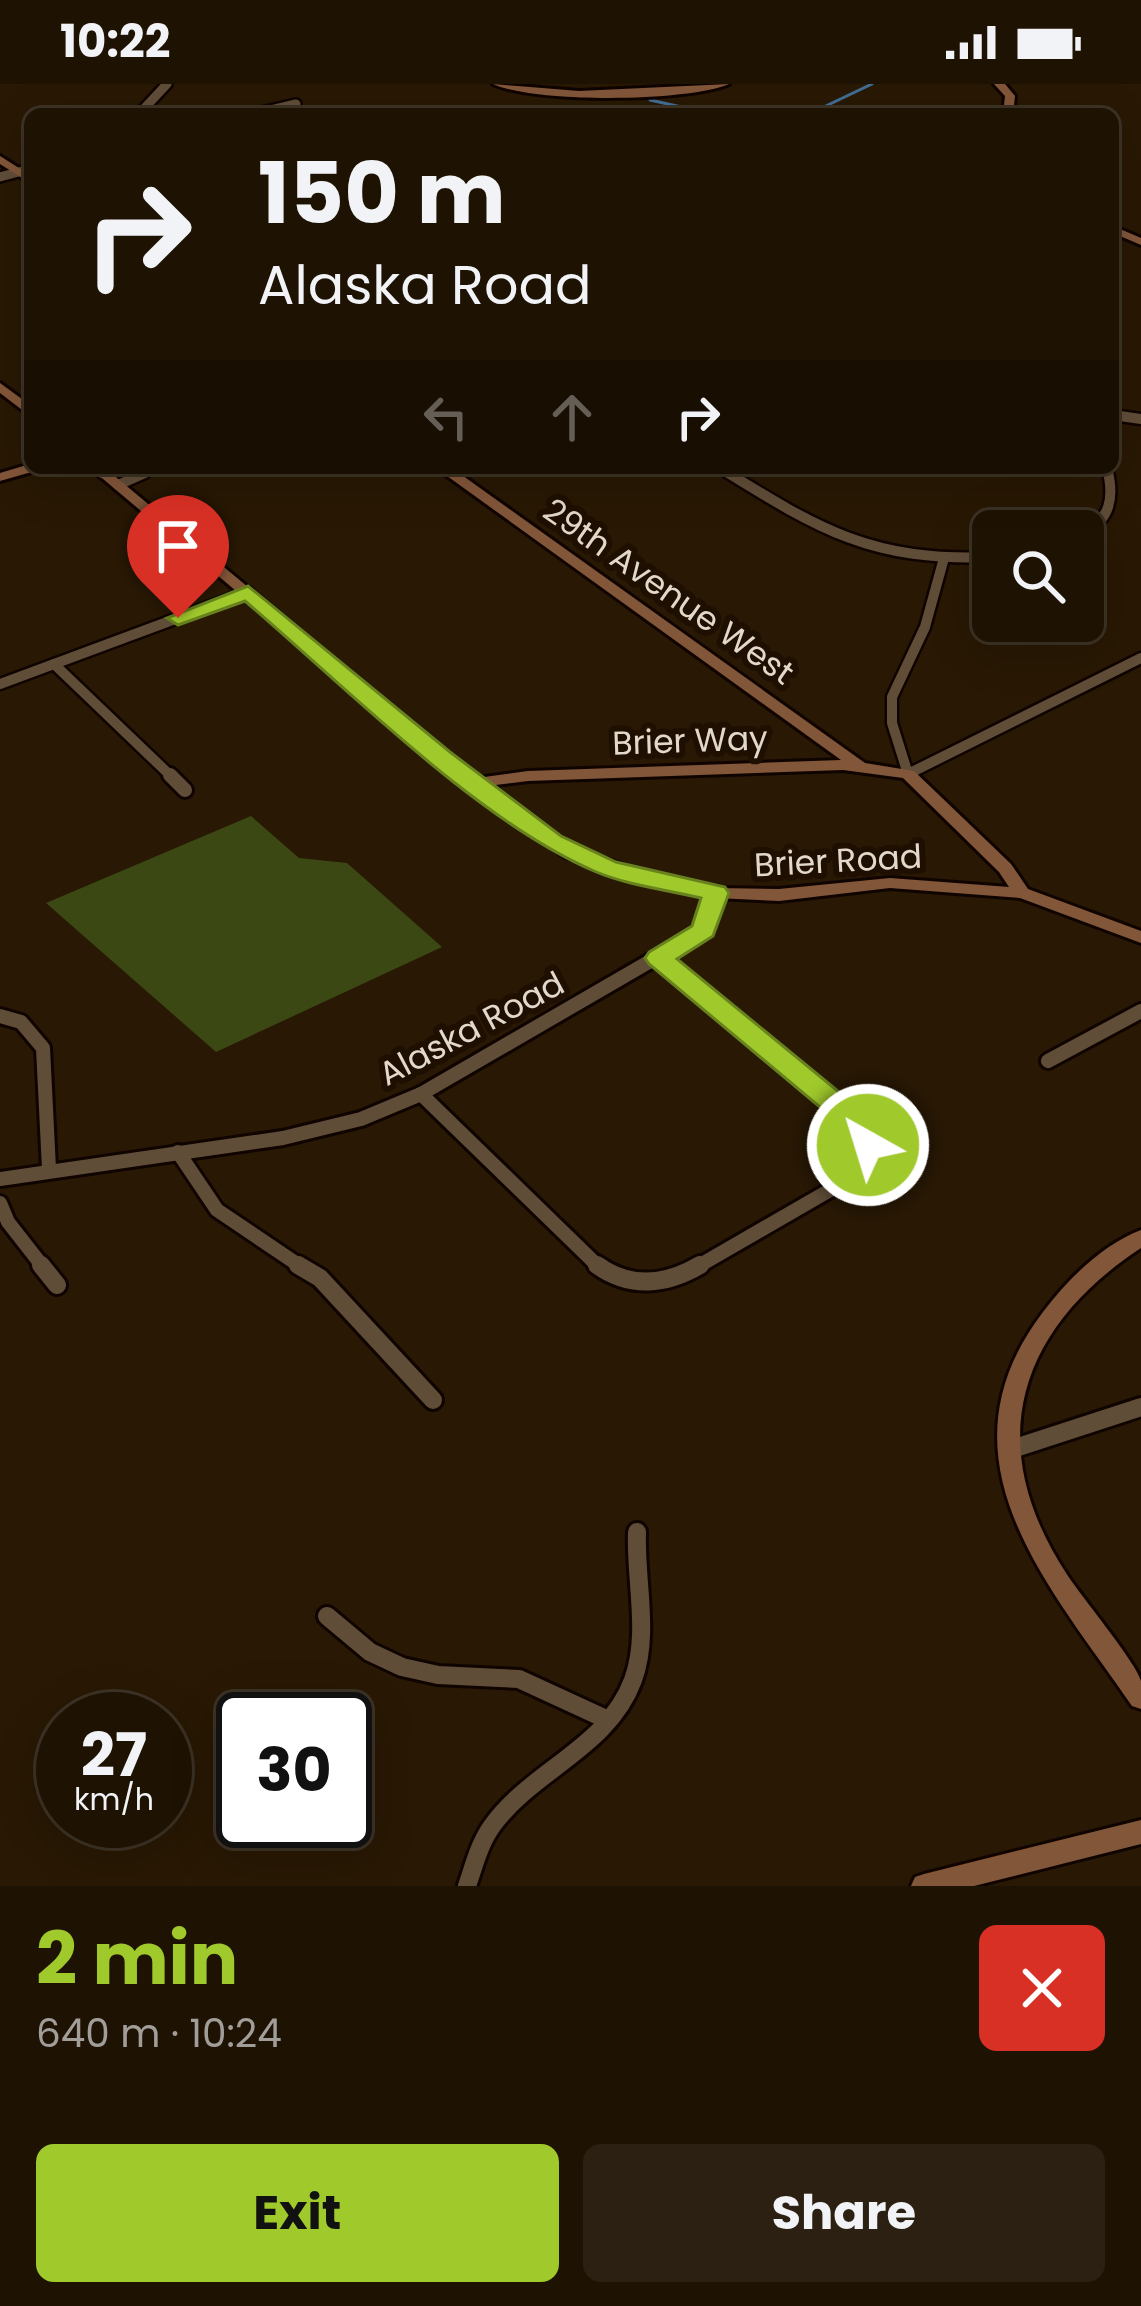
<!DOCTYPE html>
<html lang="en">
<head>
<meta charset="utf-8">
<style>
  body { margin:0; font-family:Poppins,sans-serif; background:#2b2012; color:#f1f3f6; height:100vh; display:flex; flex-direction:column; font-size:45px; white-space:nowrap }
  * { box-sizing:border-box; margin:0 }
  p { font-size:39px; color:#a19e9a }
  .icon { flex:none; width:66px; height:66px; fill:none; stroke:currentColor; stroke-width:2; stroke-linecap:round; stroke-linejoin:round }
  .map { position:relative; height:1802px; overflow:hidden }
  .sheet { display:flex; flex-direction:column; background:#1e1203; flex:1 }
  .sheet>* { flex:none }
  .guide { position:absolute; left:24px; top:24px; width:1095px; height:366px; border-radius:18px; box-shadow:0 12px 48px #0002,0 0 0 3px #3c3225; background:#1e1203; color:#f1f3f6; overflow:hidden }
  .buttons { position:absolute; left:972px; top:426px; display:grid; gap:24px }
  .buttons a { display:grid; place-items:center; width:132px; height:132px; border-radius:18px; background:#1e1203; box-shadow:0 12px 48px #0002,0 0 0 3px #3c3225; font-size:60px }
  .speed { position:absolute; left:36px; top:1608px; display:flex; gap:24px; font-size:60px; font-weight:700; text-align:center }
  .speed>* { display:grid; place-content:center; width:156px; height:156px; border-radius:50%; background:#1e1203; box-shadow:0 12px 48px #0002,0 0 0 3px #3c3225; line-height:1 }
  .speed small { font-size:30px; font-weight:400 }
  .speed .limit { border:6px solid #111; border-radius:18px; background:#fff; color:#111 }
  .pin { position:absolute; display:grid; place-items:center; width:102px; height:102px; color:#fff; margin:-123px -51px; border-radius:50% 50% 50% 0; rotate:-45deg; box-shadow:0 0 12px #0007 }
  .pin .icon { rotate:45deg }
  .me { position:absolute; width:132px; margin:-66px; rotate:321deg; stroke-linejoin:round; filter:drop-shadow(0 0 9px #0008) }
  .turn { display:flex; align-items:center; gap:42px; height:252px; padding:0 36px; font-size:54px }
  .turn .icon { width:156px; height:156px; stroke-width:2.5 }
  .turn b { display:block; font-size:84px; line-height:102px }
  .lanes { display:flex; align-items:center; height:114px; padding:0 36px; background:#0003; justify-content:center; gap:60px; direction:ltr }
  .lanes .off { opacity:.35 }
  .round { display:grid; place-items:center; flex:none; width:126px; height:126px; border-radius:18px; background:#2b2012 }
  .headline { display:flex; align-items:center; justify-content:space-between; height:204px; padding:0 36px }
  h1 { font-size:72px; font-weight:700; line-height:90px; color:#a0c92c }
  .primary-button { display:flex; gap:24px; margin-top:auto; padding:24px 36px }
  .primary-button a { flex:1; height:138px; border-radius:18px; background:#a0c92c; color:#111; font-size:48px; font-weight:700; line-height:138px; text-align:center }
  .primary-button a+a { background:#2b2012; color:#f1f3f6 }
  .status { display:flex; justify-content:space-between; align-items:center; height:84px; padding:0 60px; background:#1e1203; direction:ltr }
  .status svg { height:33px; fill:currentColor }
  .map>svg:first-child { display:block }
  .forest { fill:#3c4813 }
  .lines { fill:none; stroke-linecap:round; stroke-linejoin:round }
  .stream { stroke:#3f6e92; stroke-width:3 }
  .street-far3-casing { stroke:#100400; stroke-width:14 }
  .street-far2-casing { stroke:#100400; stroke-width:15 }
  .street-far1-casing { stroke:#100400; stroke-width:20 }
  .street-casing { stroke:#100400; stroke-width:24 }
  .secondary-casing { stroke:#100400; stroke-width:6 }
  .street-far3 { stroke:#604d38; stroke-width:9 }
  .street-far2 { stroke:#604d38; stroke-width:10 }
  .street-far1 { stroke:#604d38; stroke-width:14 }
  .street { stroke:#604d38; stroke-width:18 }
  .secondary { fill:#825639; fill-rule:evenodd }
  .route { fill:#a0c92c; stroke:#68831d; stroke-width:3 }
  .labels { text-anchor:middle; stroke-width:12; stroke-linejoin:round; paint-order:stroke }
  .street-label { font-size:33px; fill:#e3d8cc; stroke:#1e0f00 }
</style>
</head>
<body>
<div class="status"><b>10:22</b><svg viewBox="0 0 49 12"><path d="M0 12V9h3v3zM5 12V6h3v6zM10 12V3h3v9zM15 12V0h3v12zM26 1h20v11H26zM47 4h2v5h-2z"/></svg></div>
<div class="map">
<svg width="1141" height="1802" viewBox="0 0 1141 1802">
  <rect width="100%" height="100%" fill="#281804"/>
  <polygon class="forest" points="251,732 299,774 347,779 442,863 216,968 46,819"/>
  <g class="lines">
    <g class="stream">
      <polyline points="650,16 713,30"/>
      <polyline points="809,30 872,0"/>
    </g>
    <defs>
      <g id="street-far3">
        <polyline points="139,30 167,0"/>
        <polyline points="253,30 296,20"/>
        <polyline points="0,93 30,85"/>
      </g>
      <g id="street-far2">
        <polyline points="1113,331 1141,335"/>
        <path d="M720 384C820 446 872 478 993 473"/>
        <polyline points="102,389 124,384"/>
        <polyline points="118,401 145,389 139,384"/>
        <path d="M1083 452C1110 434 1115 415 1107 384"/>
        <polyline points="944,474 925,543 892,613 892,639 908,690 1141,574"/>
        <polyline points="54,580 173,694"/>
        <polyline points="0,600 248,508"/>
      </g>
      <g id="street-far1">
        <polyline points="170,691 185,706"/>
        <polyline points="659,874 857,1038 868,1061 856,1091 695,1184"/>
        <polyline points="0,932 21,938 43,964 49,1085"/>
        <polyline points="1048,977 1141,927"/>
        <polyline points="421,1010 600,1184"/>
        <polyline points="178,1068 217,1126 303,1184"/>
        <polyline points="0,1095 283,1054 361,1035 421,1010 704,846 716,809"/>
        <polyline points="0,1119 8,1138 44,1184"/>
      </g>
      <g id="street">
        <polyline points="41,1181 57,1201"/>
        <polyline points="298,1181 320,1194 433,1316"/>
        <path d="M597 1181C630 1205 666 1201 700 1181"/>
        <polyline points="1009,1366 1141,1323"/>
        <polyline points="327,1532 370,1568 402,1583 438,1591 519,1595 608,1636"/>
        <path d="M467 1802C474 1782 479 1760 492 1742 532 1686 608 1664 633 1596 650 1550 635 1496 637 1448"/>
      </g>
      <g id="secondary">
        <path d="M493 0 579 7 729 0C687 18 535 19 493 0Z"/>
        <polygon points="994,0 1005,0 1015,12 1013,30 1003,30 1005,12"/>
        <polygon points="0,72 30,91 30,99 0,80"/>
        <polygon points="1113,142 1141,154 1141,161 1113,149"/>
        <polygon points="0,299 30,321 30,332 0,309"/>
        <polygon points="30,380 30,384 37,384 35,387 0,397 0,389"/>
        <path d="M90 384H105L477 694 528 687 841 676 436 384H452L865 679 914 687 1011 780 1028 805 1141 847V859L1020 814 890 804 779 817 716 814 644 800 565 773 476 709ZM843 686 903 694 999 788 1009 803 890 794 779 805 716 804 653 791 577 765 487 702 528 697Z"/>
        <path d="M1141 1146V1164C1015 1247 982 1363 1068 1492 1081 1512 1138 1581 1141 1597 1141 1606 1141 1616 1141 1625L1132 1622C1049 1501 931 1375 1043 1228 1068 1195 1102 1161 1141 1146Z"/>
        <polygon points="1141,1736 1141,1760 974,1802 911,1802 915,1793 924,1790"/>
      </g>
    </defs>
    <use href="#street-far3" class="street-far3-casing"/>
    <use href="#street-far2" class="street-far2-casing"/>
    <use href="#street-far1" class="street-far1-casing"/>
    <use href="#street" class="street-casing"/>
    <use href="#secondary" class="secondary-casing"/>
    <use href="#street-far3" class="street-far3"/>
    <use href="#street-far2" class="street-far2"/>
    <use href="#street-far1" class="street-far1"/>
    <use href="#street" class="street"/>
    <use href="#secondary" class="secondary"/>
  </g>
  <path class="route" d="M248 502 450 668 561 752 616 778 725 803 729 809 713 852 677 875 867 1031 882 1061 878 1069H857L845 1044 649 880 645 874 649 868 692 842 701 814C667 806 626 801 594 787 476 736 345 602 245 517L178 541 167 534Z"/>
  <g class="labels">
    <g class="street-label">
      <text transform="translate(669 507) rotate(35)" y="12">29th Avenue West</text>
      <text transform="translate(690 656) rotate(-2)" y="12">Brier Way</text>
      <text transform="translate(838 776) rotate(-3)" y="12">Brier Road</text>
      <text transform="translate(471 944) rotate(-28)" y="12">Alaska Road</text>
    </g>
  </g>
</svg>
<div class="buttons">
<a><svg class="icon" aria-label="search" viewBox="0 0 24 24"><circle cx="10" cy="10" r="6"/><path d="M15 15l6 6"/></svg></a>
</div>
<div class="speed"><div>27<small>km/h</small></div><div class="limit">30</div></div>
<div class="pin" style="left:178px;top:534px;background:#d93025"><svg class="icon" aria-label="arrive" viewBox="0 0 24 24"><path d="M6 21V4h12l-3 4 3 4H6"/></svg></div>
<svg class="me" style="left:868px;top:1061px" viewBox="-20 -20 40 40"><circle r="17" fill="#a0c92c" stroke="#fff" stroke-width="3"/><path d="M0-11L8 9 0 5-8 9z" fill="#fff"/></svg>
<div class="guide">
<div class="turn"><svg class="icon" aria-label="right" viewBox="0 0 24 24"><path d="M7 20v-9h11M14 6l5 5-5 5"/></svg><div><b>150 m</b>Alaska Road</div></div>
<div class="lanes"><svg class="icon off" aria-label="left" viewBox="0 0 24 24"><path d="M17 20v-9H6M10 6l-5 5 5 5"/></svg><svg class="icon off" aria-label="ahead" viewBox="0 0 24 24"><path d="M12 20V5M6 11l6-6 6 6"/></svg><svg class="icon" aria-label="right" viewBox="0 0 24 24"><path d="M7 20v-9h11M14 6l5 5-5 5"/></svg></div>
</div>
</div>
<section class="sheet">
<div class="headline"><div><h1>2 min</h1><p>640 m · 10:24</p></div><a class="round" style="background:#d93025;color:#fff"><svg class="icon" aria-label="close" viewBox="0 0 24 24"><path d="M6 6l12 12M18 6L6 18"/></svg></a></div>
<div class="primary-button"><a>Exit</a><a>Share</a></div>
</section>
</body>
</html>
